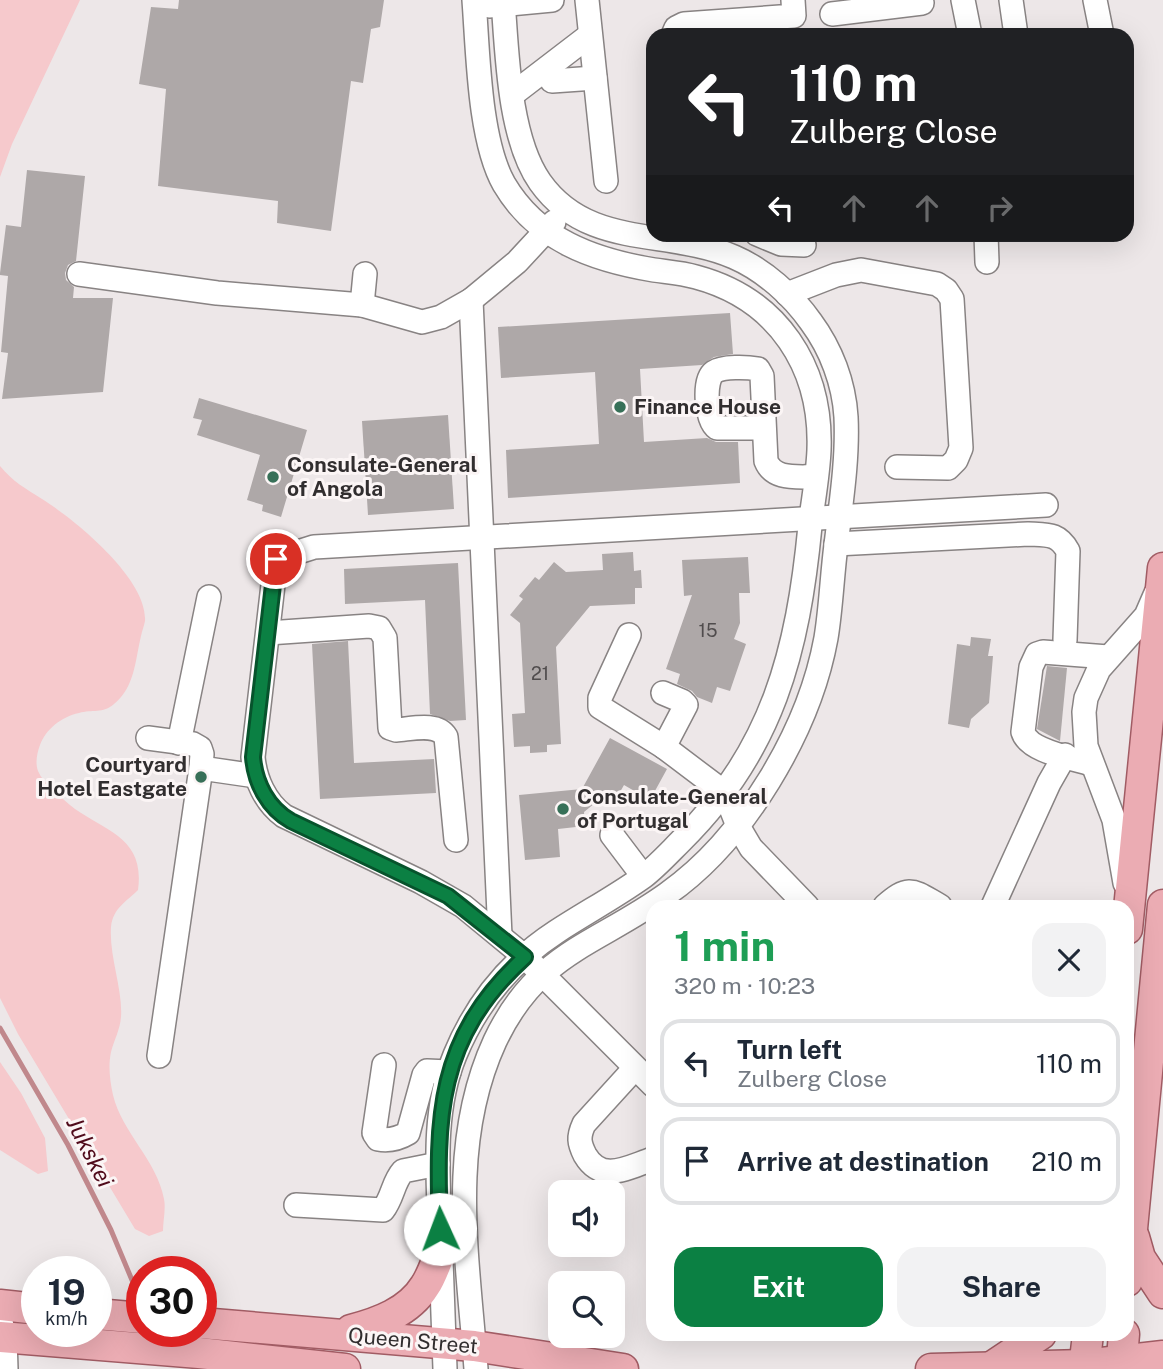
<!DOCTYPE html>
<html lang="en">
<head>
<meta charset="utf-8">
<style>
  body { margin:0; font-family:"Public Sans",sans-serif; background:#f2f2f3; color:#1f2937; height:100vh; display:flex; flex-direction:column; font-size:26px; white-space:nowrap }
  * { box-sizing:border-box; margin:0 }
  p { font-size:23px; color:#747a83 }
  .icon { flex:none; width:38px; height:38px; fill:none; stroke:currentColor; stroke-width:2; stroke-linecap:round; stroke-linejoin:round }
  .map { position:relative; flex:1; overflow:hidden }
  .side { position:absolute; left:646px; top:900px; width:488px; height:441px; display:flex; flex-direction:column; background:#fff; border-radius:21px; box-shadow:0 7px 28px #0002 }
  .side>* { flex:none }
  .banner { position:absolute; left:646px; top:28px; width:488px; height:214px; border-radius:21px; box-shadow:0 7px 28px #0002; background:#202124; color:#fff; overflow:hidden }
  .fabs { position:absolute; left:548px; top:1180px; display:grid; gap:14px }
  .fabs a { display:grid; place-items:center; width:77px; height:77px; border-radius:14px; background:#fff; box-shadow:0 7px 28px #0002; font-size:35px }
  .speed { position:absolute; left:21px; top:1256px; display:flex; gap:14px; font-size:35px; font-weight:700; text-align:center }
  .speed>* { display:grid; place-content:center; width:91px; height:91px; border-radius:50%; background:#fff; box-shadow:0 7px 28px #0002; line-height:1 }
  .speed small { font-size:18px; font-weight:400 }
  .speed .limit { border:10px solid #d22; background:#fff; color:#111 }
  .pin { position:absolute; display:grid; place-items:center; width:60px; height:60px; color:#fff; margin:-30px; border:4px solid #fff; border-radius:50%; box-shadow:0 2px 7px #0007 }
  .me { position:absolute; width:77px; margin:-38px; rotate:358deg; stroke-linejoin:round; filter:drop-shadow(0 0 5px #0008) }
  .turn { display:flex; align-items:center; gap:24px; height:147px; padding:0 28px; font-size:32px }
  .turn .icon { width:91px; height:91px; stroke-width:2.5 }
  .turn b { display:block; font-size:49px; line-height:60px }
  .lanes { display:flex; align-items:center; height:66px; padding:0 28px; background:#0003; justify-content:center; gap:35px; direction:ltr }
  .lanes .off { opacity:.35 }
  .round { display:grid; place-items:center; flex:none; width:74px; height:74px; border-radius:21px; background:#f2f2f3 }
  .head { display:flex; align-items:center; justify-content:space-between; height:119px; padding:0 28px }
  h1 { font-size:42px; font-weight:700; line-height:52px; color:#1e9e55 }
  .cta { display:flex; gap:14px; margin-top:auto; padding:14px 28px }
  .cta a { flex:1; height:80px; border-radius:21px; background:#0b8043; color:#fff; font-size:28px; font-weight:700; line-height:80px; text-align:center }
  .cta a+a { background:#f2f2f3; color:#1f2937 }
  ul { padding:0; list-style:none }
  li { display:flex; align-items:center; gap:21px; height:88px; margin:0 14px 10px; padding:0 14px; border:4px solid #e0e1e3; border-radius:21px }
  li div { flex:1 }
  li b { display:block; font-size:26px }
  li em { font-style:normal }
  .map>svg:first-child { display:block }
  .green { fill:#f6c9cc }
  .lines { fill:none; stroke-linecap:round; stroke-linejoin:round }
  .stream { stroke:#c0888c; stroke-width:5 }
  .building { fill:#aea8a8 }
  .minor-casing { stroke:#888383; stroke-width:26 }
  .major-casing { stroke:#a15c64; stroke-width:33 }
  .minor { stroke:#fff; stroke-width:23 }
  .major { stroke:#ebacb3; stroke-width:30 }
  .route-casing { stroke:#07532c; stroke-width:18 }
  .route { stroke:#0b8043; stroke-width:12 }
  .poi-dot { fill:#377058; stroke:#fbf5f5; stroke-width:2.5 }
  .labels { text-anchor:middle; stroke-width:6; stroke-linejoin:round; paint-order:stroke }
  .number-label { font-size:18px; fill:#504c4d }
  .poi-label { font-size:21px; font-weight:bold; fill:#312e2f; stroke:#fbf5f5; text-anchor:start }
  .street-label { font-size:21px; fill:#312e2f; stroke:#fbf5f5 }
  .water-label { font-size:23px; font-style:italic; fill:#500b1b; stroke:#fbf5f5 }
</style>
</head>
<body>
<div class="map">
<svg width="1163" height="1369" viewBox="0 0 1163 1369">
  <rect width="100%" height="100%" fill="#ede7e8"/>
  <g class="green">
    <polygon points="0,0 80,0 12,144 0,177"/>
    <path d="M0 466C12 481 26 489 42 499 74 519 148 579 145 621 144 626 142 631 141 636 135 661 135 687 114 704 103 714 92 709 79 713 61 717 46 729 40 745 37 753 35 763 38 771 41 778 46 783 51 788 59 795 67 803 75 809 108 832 145 839 138 890 126 902 113 908 111 927 109 956 123 990 121 1017 120 1030 114 1040 111 1052 108 1066 110 1081 113 1095 122 1133 157 1160 164 1199 166 1209 163 1221 163 1231L149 1236 135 1229 18 1034 0 998Z"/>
    <polygon points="0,1062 21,1093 45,1138 48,1171 38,1174 0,1150"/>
  </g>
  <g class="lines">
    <polyline class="stream" points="0,1028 68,1145 111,1230 142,1304"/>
  </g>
  <g class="building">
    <polygon points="179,0 384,0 380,27 371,29 363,83 351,81 331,231 277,223 278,201 158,186 166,89 139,84 151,7 178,9"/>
    <polygon points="27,170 85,176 76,261 68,265 65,273 66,280 74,287 73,298 113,298 103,392 2,399 8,353 1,352 8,276 0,275 0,273 6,225 21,227"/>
    <polygon points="730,313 733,354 714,357 702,365 640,369 644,442 707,438 716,442 738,442 740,483 508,498 506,450 599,444 595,372 501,378 498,327"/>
    <polygon points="199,398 307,430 281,517 262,511 263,505 247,500 260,455 197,435 202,420 193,418"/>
    <polygon points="448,415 454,509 368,515 362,421"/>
    <polygon points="633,552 634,571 641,570 642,588 635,588 635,604 590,606 556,647 561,744 547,745 547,752 530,753 530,746 514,747 512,714 525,713 520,623 510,615 523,599 519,596 535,577 539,580 554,562 566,572 603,570 602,554"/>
    <polygon points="748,557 750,593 739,593 740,623 734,639 746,644 730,691 717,687 712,703 697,697 692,691 677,684 680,674 666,669 692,595 684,596 682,560"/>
    <polygon points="458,563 466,720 450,721 430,714 425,600 345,604 344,569"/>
    <polygon points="971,637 991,639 988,656 993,656 989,703 971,719 969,728 948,724 957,644 970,646"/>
    <polygon points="348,641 354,763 434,759 436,793 320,799 312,644"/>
    <polygon points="1047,666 1067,668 1060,741 1037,729"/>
    <polygon points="610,738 667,769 650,800 624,785 612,806 600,799 584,812 585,826 558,829 560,857 525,860 519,795 582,789"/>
  </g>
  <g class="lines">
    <defs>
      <g id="minor">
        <polyline points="587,0 606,181"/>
        <polyline points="963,0 970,35"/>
        <polyline points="1011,0 1016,35"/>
        <polyline points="1095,0 1102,35"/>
        <polyline points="489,6 552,0"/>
        <polyline points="832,14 922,3"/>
        <polyline points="673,35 676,28 684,24 794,16 793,0"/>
        <polyline points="552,81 595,78"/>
        <polyline points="513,94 590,35"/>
        <polyline points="757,234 781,244 804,245"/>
        <polyline points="986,234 987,262"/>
        <polyline points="79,274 217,293 362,305 422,322 441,317 471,300 517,262 554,222"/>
        <polyline points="787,294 836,275 861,270 937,284 946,290 952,299 961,448 956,460 948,468 897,467"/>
        <polyline points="471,300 500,936"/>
        <polyline points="362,305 365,274"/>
        <path d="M764 428H717C706 421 703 380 714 372 723 366 747 367 758 369L762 376 766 461C774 481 798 476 816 477"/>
        <path d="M836 544 1028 534C1048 535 1058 533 1068 551L1065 640"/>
        <path d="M268 633 369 626 379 628 385 638 390 728 396 730C412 729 437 722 446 737L456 840"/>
        <polyline points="629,635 600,698 600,707 664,747 725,793 738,826 751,848 807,906"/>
        <polyline points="663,693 682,701 686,705 664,747"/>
        <polyline points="148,738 193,744 200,748 202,754 201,768"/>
        <polyline points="179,743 209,597"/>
        <path d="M1091 764C1073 758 1029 752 1023 732L1031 667 1037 654 1043 652 1108 657"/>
        <polyline points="612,835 643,876"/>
        <polyline points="1125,883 1114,820 1086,746 1084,712 1086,698 1099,669 1146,616 1156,593"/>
        <path d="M885 906C910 884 913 891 940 906"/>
        <polyline points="993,906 1049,783 1065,755"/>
        <polyline points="159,1056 201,768 256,776"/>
        <path d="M384 1065 374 1133 378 1139C389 1141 398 1139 408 1133L424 1075 427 1071 449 1072"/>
        <path d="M635 1068 584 1124C578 1137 579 1143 585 1155 602 1184 628 1167 653 1159"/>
        <path d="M653 1085 525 957 463 906 421 882 284 816C265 802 255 779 253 757L276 559 314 547 1046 505"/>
        <path d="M296 1205 383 1210C393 1197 393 1182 403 1171L438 1164"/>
        <polyline points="0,1318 5,1338 6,1369"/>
        <path d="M445 1369C443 1323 442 1278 440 1232 438 1174 432 1111 455 1055 476 1004 510 962 556 932 585 913 615 897 643 877 656 867 668 854 680 842 773 751 798 651 810 526 813 501 818 475 819 450 822 367 778 299 696 277 682 273 668 272 654 270 593 260 537 240 504 184 479 140 478 52 474 0"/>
        <path d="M476 1369C468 1259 447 1145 495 1041 537 952 596 945 667 894 744 840 809 731 826 638 831 608 832 576 836 545 841 503 848 459 846 417 844 383 831 349 811 322 792 295 764 270 734 257 667 228 588 250 540 182 509 138 507 54 503 0"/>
      </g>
      <g id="major">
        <polyline points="1127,929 1163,568"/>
        <polyline points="1134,1237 1140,1258 1163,1293"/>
        <polyline points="1127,1281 1163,905"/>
        <polyline points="0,1305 37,1309"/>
        <polyline points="96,1314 142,1318"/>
        <polyline points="201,1323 474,1346 623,1369"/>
        <path d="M351 1330C378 1323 409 1312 425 1286 432 1276 436 1262 441 1251"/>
        <polyline points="0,1337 199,1353 345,1369"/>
        <polyline points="993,1366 1041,1334"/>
        <polyline points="931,1369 1084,1365 1163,1356"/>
        <polyline points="1084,1369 1088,1334"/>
        <polyline points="1121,1369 1124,1334"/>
      </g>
    </defs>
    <use href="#minor" class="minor-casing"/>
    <use href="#major" class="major-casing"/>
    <use href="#minor" class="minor"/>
    <use href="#major" class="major"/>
  </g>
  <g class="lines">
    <defs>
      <path id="route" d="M276 559 253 757C255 783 268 808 291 821L448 896 525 957C436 1038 436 1117 440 1229"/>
    </defs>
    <use href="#route" class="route-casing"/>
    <use href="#route" class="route"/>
  </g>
  <g class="poi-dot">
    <circle cx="620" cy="407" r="7"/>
    <circle cx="273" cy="477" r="7"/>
    <circle cx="201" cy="777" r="7"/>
    <circle cx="563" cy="809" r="7"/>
  </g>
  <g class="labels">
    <g class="number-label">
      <text x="708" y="637">15</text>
      <text x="540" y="680">21</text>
    </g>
    <g class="poi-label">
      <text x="634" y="414">Finance House</text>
      <text x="287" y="472">Consulate-General<tspan x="287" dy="24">of Angola</tspan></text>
      <text x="187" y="772" text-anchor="end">Courtyard<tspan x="187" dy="24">Hotel Eastgate</tspan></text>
      <text x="577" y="804">Consulate-General<tspan x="577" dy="24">of Portugal</tspan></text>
    </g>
    <g class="street-label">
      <text transform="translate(413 1341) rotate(5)" y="7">Queen Street</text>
    </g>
    <g class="water-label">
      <text transform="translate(90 1152) rotate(63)" y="8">Jukskei</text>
    </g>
  </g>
</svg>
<div class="fabs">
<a><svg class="icon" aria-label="sound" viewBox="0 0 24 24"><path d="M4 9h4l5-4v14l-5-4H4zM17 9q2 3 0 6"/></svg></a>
<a><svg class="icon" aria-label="search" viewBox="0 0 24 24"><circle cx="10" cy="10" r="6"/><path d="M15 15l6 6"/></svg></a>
</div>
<div class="speed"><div>19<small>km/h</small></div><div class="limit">30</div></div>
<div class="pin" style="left:276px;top:559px;background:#d93025"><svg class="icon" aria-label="arrive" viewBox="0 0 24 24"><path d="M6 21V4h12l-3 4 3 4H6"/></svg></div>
<svg class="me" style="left:440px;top:1229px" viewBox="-20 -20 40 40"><circle r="19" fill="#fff"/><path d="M0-13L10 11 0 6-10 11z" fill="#0b8043"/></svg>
<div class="banner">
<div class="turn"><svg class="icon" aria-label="left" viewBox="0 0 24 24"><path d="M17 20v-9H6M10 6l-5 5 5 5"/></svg><div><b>110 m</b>Zulberg Close</div></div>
<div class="lanes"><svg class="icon" aria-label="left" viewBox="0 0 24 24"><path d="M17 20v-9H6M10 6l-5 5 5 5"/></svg><svg class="icon off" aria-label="ahead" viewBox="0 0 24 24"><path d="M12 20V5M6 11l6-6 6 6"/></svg><svg class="icon off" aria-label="ahead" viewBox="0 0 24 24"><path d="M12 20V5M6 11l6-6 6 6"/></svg><svg class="icon off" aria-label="right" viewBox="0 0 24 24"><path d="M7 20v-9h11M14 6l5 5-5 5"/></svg></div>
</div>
<section class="side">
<div class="head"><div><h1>1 min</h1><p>320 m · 10:23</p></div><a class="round"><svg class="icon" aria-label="close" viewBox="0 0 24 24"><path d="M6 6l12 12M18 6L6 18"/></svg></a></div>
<ul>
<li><svg class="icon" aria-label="left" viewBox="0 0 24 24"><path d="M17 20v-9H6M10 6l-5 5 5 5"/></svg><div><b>Turn left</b><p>Zulberg Close</p></div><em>110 m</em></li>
<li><svg class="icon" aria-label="arrive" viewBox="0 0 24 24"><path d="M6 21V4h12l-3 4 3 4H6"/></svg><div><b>Arrive at destination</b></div><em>210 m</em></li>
</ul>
<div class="cta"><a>Exit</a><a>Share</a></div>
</section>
</div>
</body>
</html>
